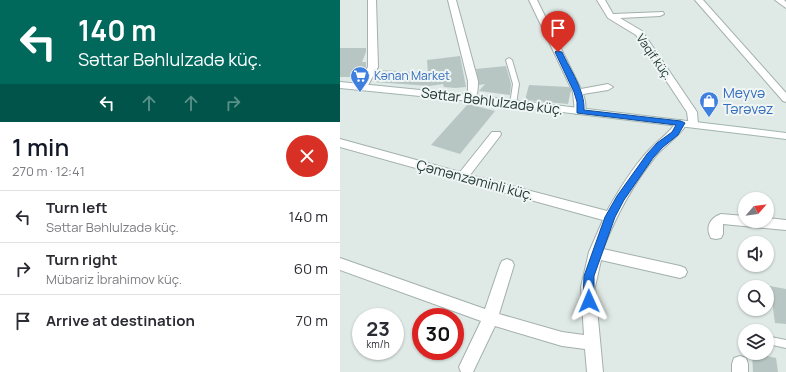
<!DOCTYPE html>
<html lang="en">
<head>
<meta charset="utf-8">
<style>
  body { margin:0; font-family:Manrope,sans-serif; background:#f7f7f7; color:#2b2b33; height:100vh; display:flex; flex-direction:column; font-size:15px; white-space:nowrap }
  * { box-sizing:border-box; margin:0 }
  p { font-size:13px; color:#7c7c81 }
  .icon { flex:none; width:22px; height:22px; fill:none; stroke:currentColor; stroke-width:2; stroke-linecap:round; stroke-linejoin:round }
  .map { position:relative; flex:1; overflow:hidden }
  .panel { display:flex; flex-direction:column; background:#fff; width:340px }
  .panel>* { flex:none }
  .top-card { background:#00695c; color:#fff; overflow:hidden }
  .needle { width:26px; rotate:62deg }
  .buttons { position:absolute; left:398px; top:192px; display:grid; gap:8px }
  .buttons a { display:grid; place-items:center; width:36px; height:36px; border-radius:50%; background:#fff; box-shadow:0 1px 3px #0004; font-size:20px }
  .speed { position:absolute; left:12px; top:308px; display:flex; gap:8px; font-size:20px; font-weight:700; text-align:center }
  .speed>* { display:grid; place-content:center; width:52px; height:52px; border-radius:50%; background:#fff; box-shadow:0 1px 3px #0004; line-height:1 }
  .speed small { font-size:10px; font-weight:400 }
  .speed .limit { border:6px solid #d22; background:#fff; color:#111 }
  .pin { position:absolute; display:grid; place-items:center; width:34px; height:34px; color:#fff; margin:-41px -17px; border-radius:50% 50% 50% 0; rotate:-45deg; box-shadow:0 0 4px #0007 }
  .pin .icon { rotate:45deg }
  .me { position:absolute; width:44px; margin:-22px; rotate:359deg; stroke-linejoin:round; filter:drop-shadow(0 0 3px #0008) }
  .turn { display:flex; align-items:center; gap:14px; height:84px; padding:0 12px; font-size:18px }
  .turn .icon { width:52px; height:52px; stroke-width:2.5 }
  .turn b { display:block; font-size:28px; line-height:34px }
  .lanes { display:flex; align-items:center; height:38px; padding:0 12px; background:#0003; justify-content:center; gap:20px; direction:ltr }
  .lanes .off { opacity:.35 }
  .round { display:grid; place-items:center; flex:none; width:42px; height:42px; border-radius:21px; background:#f7f7f7 }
  .overview { display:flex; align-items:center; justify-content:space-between; height:68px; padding:0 12px }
  h1 { font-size:24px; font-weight:600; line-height:30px; color:#111827 }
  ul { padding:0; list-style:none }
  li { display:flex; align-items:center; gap:12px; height:52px; padding:0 12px; border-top:1px solid #e1e1e2 }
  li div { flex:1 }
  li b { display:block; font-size:15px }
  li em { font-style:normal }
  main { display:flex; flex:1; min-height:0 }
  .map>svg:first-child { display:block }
  .building { fill:#b8c6c3 }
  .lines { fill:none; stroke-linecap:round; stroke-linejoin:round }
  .lane-casing { stroke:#a3b0ad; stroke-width:2 }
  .street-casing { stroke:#a3b0ad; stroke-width:2 }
  .secondary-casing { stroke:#a0b4af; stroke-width:2 }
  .lane { fill:#fff; fill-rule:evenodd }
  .street { fill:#fff; fill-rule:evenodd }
  .secondary { fill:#fff; fill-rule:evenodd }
  .route { fill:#1a73e8; stroke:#114b97 }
  .labels { text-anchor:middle; stroke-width:4; stroke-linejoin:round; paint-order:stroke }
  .far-street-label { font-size:12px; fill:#223835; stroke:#eff6f4 }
  .far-shop-label { font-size:12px; fill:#366cbe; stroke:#eff6f4; text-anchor:start }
  .shop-label { font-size:14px; fill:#366cbe; stroke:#eff6f4; text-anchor:start }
  .street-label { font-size:14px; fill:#223835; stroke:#eff6f4 }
</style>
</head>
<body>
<main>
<section class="panel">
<div class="top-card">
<div class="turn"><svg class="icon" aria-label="left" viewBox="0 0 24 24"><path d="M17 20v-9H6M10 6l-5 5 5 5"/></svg><div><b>140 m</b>Səttar Bəhlulzadə küç.</div></div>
<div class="lanes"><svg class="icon" aria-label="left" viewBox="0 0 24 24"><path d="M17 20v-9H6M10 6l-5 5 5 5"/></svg><svg class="icon off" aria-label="ahead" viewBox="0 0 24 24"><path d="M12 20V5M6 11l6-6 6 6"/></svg><svg class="icon off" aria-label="ahead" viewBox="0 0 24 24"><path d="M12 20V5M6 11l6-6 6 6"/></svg><svg class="icon off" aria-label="right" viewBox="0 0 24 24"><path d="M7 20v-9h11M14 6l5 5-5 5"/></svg></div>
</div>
<div class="overview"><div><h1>1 min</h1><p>270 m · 12:41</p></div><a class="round" style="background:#d93025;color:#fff"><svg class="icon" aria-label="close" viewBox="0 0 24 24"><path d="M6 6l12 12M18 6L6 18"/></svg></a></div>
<ul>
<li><svg class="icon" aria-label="left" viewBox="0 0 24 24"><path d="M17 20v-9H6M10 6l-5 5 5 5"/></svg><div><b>Turn left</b><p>Səttar Bəhlulzadə küç.</p></div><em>140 m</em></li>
<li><svg class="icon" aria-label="right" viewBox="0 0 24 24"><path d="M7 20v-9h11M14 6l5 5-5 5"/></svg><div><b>Turn right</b><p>Mübariz İbrahimov küç.</p></div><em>60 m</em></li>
<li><svg class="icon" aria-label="arrive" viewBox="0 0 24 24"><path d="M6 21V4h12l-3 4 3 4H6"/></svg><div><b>Arrive at destination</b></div><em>70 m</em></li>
</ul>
</section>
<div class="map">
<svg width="446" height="372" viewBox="0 0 446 372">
  <rect width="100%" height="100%" fill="#dfe9e6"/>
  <g class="building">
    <polygon points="0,48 26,48 26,52 22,62 26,62 26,67 21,77 0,77"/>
    <polygon points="120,56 126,87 115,88 104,87 103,84 90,86 34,82 41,70 88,73 87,60"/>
    <polygon points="166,66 171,84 170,95 139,91 145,84 139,85 136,69"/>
    <polygon points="189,85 229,87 231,90 228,104 185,100"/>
    <polygon points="128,104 155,111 120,154 91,145"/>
    <polygon points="430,286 446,289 446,324 435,323"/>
    <polygon points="412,353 436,358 438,372 413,372"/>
  </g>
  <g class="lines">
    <defs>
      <g id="lane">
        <polygon points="169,58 172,60 179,84 176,104 173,106 170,104 173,84 166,60"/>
        <polygon points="431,337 446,340 446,348 428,344 428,338"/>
      </g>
      <g id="street">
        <polygon points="28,0 36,0 38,67 27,87 22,90 17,87 28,67"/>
        <path d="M108 0H116L138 81C138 88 138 99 130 101L125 98 128 90V81Z"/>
        <path d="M189 0H197L241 89 268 84 273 87 268 90 243 94C245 100 247 109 244 114H236L235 112 233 92Z"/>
        <polygon points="257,0 265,0 273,14 323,12 324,14 320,16 280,18 302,31 357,112 358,125 357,127 349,127 347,112 296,35 268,18"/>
        <polygon points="355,0 363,0 446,93 446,102 443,101"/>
        <polygon points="435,0 444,0 446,2 446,8"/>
        <path d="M341 120 346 123 344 128C336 139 324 146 315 157 293 184 276 216 263 249L340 266 345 268 347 272 345 276 340 278 261 260 255 287 263 372H247L245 349 222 346 155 326 133 372H121L119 367 141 321 0 270V258L145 309 160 265 162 261 167 259 172 261 174 265 159 314 222 332 244 335 241 287 249 252 263 220 0 147V139L120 172 152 132H160L161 134 160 136 130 175 267 211C279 190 292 168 309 150 319 139 330 133 337 121Z"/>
        <path d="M381 214 405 216V221H427V218L446 220V230L383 224V234L381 238 376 239 371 238C365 227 370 218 381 214Z"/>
        <polygon points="400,356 406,358 408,364 408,372 392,372 392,364 394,358"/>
      </g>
      <polygon id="secondary" points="0,82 130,95 446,133 446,139 130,101 0,88"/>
    </defs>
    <use href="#lane" class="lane-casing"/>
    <use href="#street" class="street-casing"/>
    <use href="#secondary" class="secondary-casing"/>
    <use href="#lane" class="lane"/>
    <use href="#street" class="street"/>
    <use href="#secondary" class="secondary"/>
  </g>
  <path class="route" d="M216 51 222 52C230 70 245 90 244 110L341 121 345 123 338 135 323 147 313 158 284 200 275 217 254 276V301L253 304 249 306 245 304 243 301 244 276 265 217 277 196 307 154 317 143 332 132 336 125 237 113V102L234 92 215 52Z"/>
  <defs>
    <symbol id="supermarket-pin" viewBox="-11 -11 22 30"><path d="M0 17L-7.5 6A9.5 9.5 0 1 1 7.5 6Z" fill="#3f7fe0" stroke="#eff6f4"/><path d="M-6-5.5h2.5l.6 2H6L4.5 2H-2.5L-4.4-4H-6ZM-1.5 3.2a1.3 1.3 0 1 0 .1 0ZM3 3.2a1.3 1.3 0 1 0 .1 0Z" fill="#fff"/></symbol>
    <symbol id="shop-pin" viewBox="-11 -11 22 30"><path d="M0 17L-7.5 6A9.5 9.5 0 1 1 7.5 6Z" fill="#3f7fe0" stroke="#eff6f4"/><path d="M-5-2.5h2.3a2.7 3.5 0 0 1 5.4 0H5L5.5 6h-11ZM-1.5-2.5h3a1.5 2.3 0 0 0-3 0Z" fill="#fff"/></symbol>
  </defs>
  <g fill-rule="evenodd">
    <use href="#supermarket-pin" x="9" y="65" width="22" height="30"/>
    <use href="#shop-pin" x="358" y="90" width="22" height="30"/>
  </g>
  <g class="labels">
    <g class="far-street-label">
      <text transform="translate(314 57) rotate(55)" y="4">Vaqif küç.</text>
    </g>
    <g class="far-shop-label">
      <text x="34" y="80">Kənan Market</text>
    </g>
    <g class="shop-label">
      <text x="383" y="98">Meyvə<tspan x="383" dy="16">Tərəvəz</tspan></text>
    </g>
    <g class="street-label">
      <text transform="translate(152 101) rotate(7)" y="5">Səttar Bəhlulzadə küç.</text>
      <text transform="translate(135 180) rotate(15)" y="5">Çəmənzəminli küç.</text>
    </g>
  </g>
</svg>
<div class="buttons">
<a><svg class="needle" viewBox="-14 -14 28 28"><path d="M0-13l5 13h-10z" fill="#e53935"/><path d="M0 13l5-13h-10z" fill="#7c7c81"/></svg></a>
<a><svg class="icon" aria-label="sound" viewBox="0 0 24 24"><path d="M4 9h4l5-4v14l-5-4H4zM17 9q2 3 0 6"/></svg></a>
<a><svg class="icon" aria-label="search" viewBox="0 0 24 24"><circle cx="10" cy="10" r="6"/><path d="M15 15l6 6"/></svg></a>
<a><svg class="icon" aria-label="layers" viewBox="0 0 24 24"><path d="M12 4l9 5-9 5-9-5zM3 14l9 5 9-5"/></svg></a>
</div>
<div class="speed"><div>23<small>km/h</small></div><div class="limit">30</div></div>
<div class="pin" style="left:218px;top:52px;background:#d93025"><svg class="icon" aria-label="arrive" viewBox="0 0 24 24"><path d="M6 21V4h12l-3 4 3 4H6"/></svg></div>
<svg class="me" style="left:249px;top:301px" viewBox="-20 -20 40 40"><path d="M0-17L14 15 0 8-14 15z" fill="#1a73e8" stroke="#fff" stroke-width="4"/></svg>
</div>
</main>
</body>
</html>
